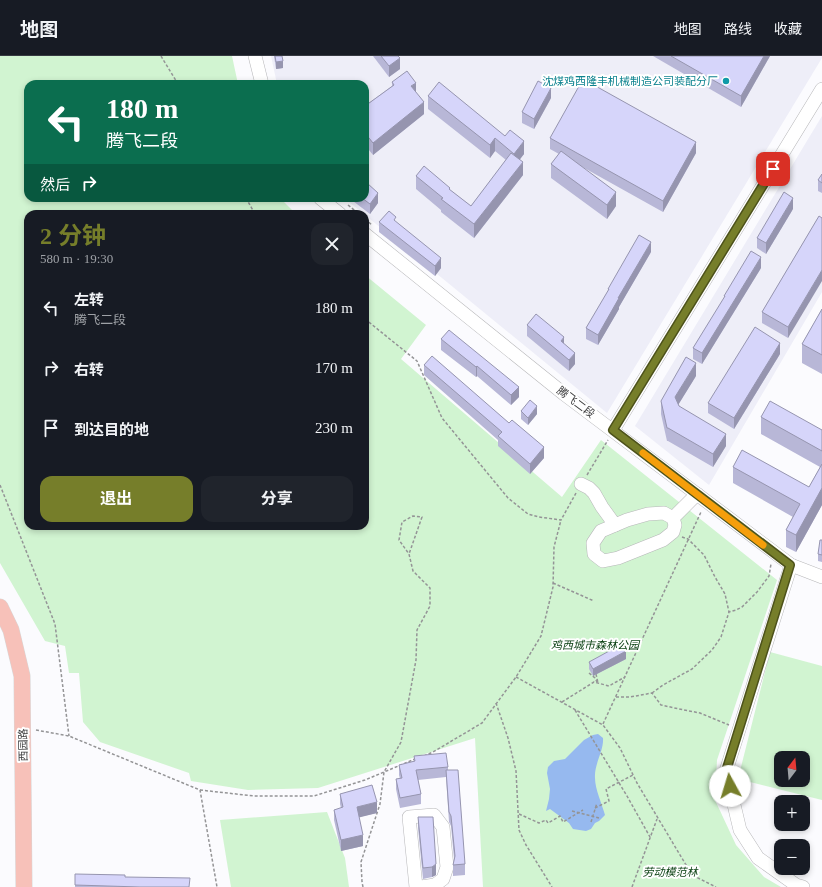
<!DOCTYPE html>
<html lang="zh">
<head>
<meta charset="utf-8">
<style>
  body { margin:0; font-family:"Times New Roman","Noto Sans SC",serif; background:#20242c; color:#f1f3f6; height:100vh; display:flex; flex-direction:column; font-size:15px; white-space:nowrap }
  * { box-sizing:border-box; margin:0 }
  p { font-size:13px; color:#9ea1a6 }
  .icon { flex:none; width:22px; height:22px; fill:none; stroke:currentColor; stroke-width:2; stroke-linecap:round; stroke-linejoin:round }
  .map { position:relative; flex:1; overflow:hidden }
  .side { position:absolute; left:24px; top:154px; width:345px; height:320px; display:flex; flex-direction:column; background:#171b24; border-radius:12px; box-shadow:0 2px 6px #0003 }
  .side>* { flex:none }
  .guide { position:absolute; left:24px; top:24px; width:345px; height:122px; border-radius:12px; box-shadow:0 2px 6px #0003; background:#0b6e4f; color:#fff; overflow:hidden }
  .needle { width:26px; rotate:16deg }
  .fabs { position:absolute; left:774px; top:695px; display:grid; gap:8px }
  .fabs a { display:grid; place-items:center; width:36px; height:36px; border-radius:8px; background:#171b24; box-shadow:0 2px 6px #0003; font-size:20px }
  .pin { position:absolute; display:grid; place-items:center; width:34px; height:34px; color:#fff; margin:-17px; border-radius:8px; box-shadow:0 2px 6px #0006 }
  .me { position:absolute; width:44px; margin:-22px; rotate:354deg; stroke-linejoin:round; filter:drop-shadow(0 0 3px #0008) }
  .turn { display:flex; align-items:center; gap:14px; height:84px; padding:0 16px; font-size:18px }
  .turn .icon { width:52px; height:52px; stroke-width:2.5 }
  .turn b { display:block; font-size:28px; line-height:34px }
  .then { display:flex; align-items:center; height:38px; padding:0 16px; background:#0003; gap:8px; font-size:15px }
  .round { display:grid; place-items:center; flex:none; width:42px; height:42px; border-radius:12px; background:#20242c }
  .headline { display:flex; align-items:center; justify-content:space-between; height:68px; padding:0 16px }
  h1 { font-size:24px; font-weight:700; line-height:30px; color:#767e2a }
  .cta { display:flex; gap:8px; margin-top:auto; padding:8px 16px }
  .cta a { flex:1; height:46px; border-radius:12px; background:#767e2a; color:#fff; font-size:16px; font-weight:700; line-height:46px; text-align:center }
  .cta a+a { background:#20242c; color:#f1f3f6 }
  ul { padding:0; list-style:none }
  li { display:flex; align-items:center; gap:12px; height:60px; padding:0 16px }
  li div { flex:1 }
  li b { display:block; font-size:15px }
  li em { font-style:normal }
  header { display:flex; align-items:center; gap:24px; box-sizing:border-box; height:56px; padding:0 20px; background:#171b24; border-bottom:1px solid #363941 }
  header strong { font-size:19px }
  nav { display:flex; gap:22px; margin-inline-start:auto; font-size:14px }
  .map>svg:first-child { display:block }
  .built { fill:#eeeef8 }
  .green { fill:#d1f4d1; fill-rule:evenodd }
  .water { fill:#96b9ef }
  .lines { fill:none; stroke-linecap:round; stroke-linejoin:round }
  .minor-casing { stroke:#b7b7b9; stroke-width:14 }
  .major-casing { stroke:#d8d8d8; stroke-width:17 }
  .path { stroke:#949496; stroke-width:1.5; stroke-dasharray:3 2; stroke-linecap:butt }
  .minor { stroke:#fff; stroke-width:13 }
  .major { stroke:#f7c1b9; stroke-width:16 }
  .wall { fill:#b8b7d7 }
  .shaded-wall { fill:#9695af }
  .building { fill:#d6d5fa; stroke:#9695af }
  .route-casing { stroke:#4d521b; stroke-width:10 }
  .route { stroke:#767e2a; stroke-width:7 }
  .slow { stroke:#f59e0b; stroke-width:7 }
  .culture-dot { fill:#0f9aa8; stroke:#fff; stroke-width:1.5 }
  .labels { text-anchor:middle; stroke-width:4; stroke-linejoin:round; paint-order:stroke }
  .culture-label { font-size:11px; fill:#0d838f; stroke:#fff; text-anchor:end }
  .street-label { font-size:11px; fill:#3d3d3e; stroke:#fff }
  .park-label { font-size:11px; font-style:italic; fill:#0a4012; stroke:#fff }
</style>
</head>
<body>
<header>
<strong>地图</strong>
<nav><a>地图</a><a>路线</a><a>收藏</a></nav>
</header>
<div class="map">
<svg width="822" height="831" viewBox="0 0 822 831">
  <rect width="100%" height="100%" fill="#fbfbfe"/>
  <g class="built">
    <polygon points="271,0 822,0 822,2 607,357 365,159 365,158 364,158 344,142 365,142 365,28 277,28"/>
    <polygon points="822,60 822,236 709,429 635,370"/>
  </g>
  <g class="green">
    <polygon points="0,0 232,0 238,28 28,28 28,142 280,142 296,158 28,158 28,470 365,470 365,219 426,269 401,303 562,441 601,384 777,524 717,704 715,744 736,789 764,821 781,831 483,831 475,682 318,732 248,734 191,725 189,717 100,686 83,666 79,617 69,617 65,590 45,585 0,507"/>
    <path d="M770 596 822 610V744L738 723ZM781 702H803V724H781Z"/>
    <polygon points="327,756 345,802 349,831 231,831 220,764"/>
  </g>
  <path class="water" d="M598 678 603 682C604 695 594 708 595 722 595 733 602 748 605 759L599 765 595 767 591 773 586 775 573 773 569 767 550 753 546 755 549 743 550 733 547 717 548 711 554 705 565 703 584 684 593 679Z"/>
  <g class="lines">
    <defs>
      <g id="minor">
        <polyline points="255,0 262,28"/>
        <polyline points="320,142 340,158"/>
        <polyline points="365,178 564,338 791,509 822,521"/>
        <polyline points="613,374 822,33"/>
        <polyline points="581,428 589,432 594,437 602,451 615,469"/>
        <polyline points="673,462 675,469 673,476 663,484 618,502 603,505 594,498 593,487 601,475 627,464 648,458 664,457 673,462 697,438"/>
        <polyline points="791,509 726,715 740,774 758,802 796,829 803,831"/>
        <polyline points="416,831 409,761 434,759 443,771 447,811 443,823 435,829 421,831"/>
      </g>
      <polyline id="major" points="0,551 11,574 22,620 24,831"/>
    </defs>
    <use href="#minor" class="minor-casing"/>
    <use href="#major" class="major-casing"/>
    <g class="path">
      <polyline points="161,0 178,28"/>
      <polyline points="246,142 255,158"/>
      <polyline points="348,149 359,158"/>
      <polyline points="365,163 372,169"/>
      <polyline points="365,263 417,305 442,362 508,442 528,458 539,461 561,464 576,437"/>
      <polyline points="587,419 608,384"/>
      <polyline points="0,429 55,568 69,680"/>
      <polyline points="682,481 688,483 704,499 715,521 725,538 729,556"/>
      <polyline points="553,527 594,545"/>
      <polyline points="589,617 595,622 597,626"/>
      <polyline points="596,618 598,627"/>
      <polyline points="516,621 603,669 620,692 637,727 692,819 716,831"/>
      <polyline points="652,637 663,629 692,613 712,594 721,581 729,556 736,554 742,551 757,536 769,520 771,508"/>
      <polyline points="616,641 630,641 652,637 661,649 684,654 700,657 729,669"/>
      <polyline points="562,646 594,626 609,630 625,621"/>
      <polyline points="496,647 508,682 516,715 519,774 526,789 552,831"/>
      <polyline points="575,654 627,740 650,781"/>
      <polyline points="603,668 701,456"/>
      <polyline points="36,674 69,680 200,734 217,831"/>
      <polyline points="424,700 433,696 482,667 516,621 541,580 553,531 554,491 561,464"/>
      <polyline points="200,734 254,740 314,740 365,724 415,703"/>
      <polyline points="595,752 609,745 606,733 633,719"/>
      <polyline points="572,755 599,762"/>
      <polyline points="519,758 539,767 546,764 548,767 560,760 563,766 583,754"/>
      <polyline points="591,766 597,747"/>
      <polyline points="363,831 362,826 361,806 380,748 384,716 401,686 416,604 417,574 430,550 430,532 413,515 409,498 399,484 402,466 413,460 422,461 409,498"/>
      <polyline points="632,831 657,763"/>
    </g>
    <use href="#minor" class="minor"/>
    <use href="#major" class="major"/>
  </g>
  <g class="wall">
    <polygon points="274,0 282,0 283,12 276,13"/>
    <polygon points="373,0 398,0 400,13 389,21"/>
    <polygon points="653,0 770,0 741,51"/>
    <polygon points="392,26 416,37 424,58 373,99 365,89 365,50 392,30"/>
    <polygon points="428,40 524,98 520,103 523,119 474,182 441,156 441,154 416,133 416,120 450,134 471,150 506,104 495,95 490,102 428,53"/>
    <polygon points="551,42 534,73 522,67 522,56"/>
    <polygon points="550,82 696,97 663,156 577,108 616,150 607,163 551,122 551,108 559,98 550,93"/>
    <polygon points="818,124 822,127 822,137 818,135"/>
    <polygon points="349,142 362,142 378,147 370,158"/>
    <polygon points="793,153 766,198 757,192 757,182"/>
    <polygon points="819,160 788,282 762,267 762,256"/>
    <polygon points="379,166 441,212 435,220 379,176"/>
    <polygon points="651,196 619,251 619,253 598,289 586,283 586,272 608,236 608,233"/>
    <polygon points="761,212 702,308 693,303 693,292 724,243 724,240"/>
    <polygon points="822,253 822,318 802,307 802,288"/>
    <polygon points="527,269 575,308 569,315 527,280"/>
    <polygon points="441,283 519,341 511,349 477,320 476,321 441,294"/>
    <polygon points="780,298 734,373 708,357 708,347"/>
    <polygon points="424,309 544,402 530,418 498,390 498,384 424,319"/>
    <polygon points="696,320 678,349 726,390 713,411 668,385 667,385 661,358 661,345"/>
    <polygon points="521,355 537,358 528,369 521,363"/>
    <polygon points="761,361 822,374 822,449 796,496 786,491 786,474 793,461 733,427 733,411 809,431 820,411 761,378"/>
    <polygon points="822,484 822,506 818,505 818,498"/>
    <polygon points="626,603 593,620 589,613 589,606"/>
    <polygon points="414,700 448,711 448,714 465,808 465,819 453,820 453,809 454,803 451,770 449,766 446,721 418,724 421,738 421,748 400,752 396,733 396,723 400,723 399,719 399,709 414,705"/>
    <polygon points="340,738 377,757 359,761 363,790 341,795 334,764 334,754 341,752 340,748"/>
    <polygon points="418,761 436,819 432,821 423,823 418,772"/>
    <polygon points="125,821 140,831 75,831 75,829"/>
  </g>
  <g class="shaded-wall">
    <polygon points="764,0 770,0 741,51 741,40"/>
    <polygon points="400,2 400,13 389,21 389,10"/>
    <polygon points="283,5 283,12 276,13 276,6"/>
    <polygon points="416,27 416,38 411,30"/>
    <polygon points="551,32 551,42 534,73 534,63"/>
    <polygon points="424,46 424,58 373,99 373,87"/>
    <polygon points="495,82 495,95 490,102 490,89"/>
    <polygon points="524,85 524,98 514,111 514,98"/>
    <polygon points="696,86 696,97 663,156 663,145"/>
    <polygon points="523,106 523,119 474,182 474,168"/>
    <polygon points="616,136 616,150 607,163 607,149"/>
    <polygon points="378,137 378,147 370,158 370,148"/>
    <polygon points="793,142 793,153 766,198 766,187"/>
    <polygon points="651,186 651,196 619,251 619,253 598,289 598,279 618,242"/>
    <polygon points="761,201 761,212 702,308 702,297"/>
    <polygon points="441,202 441,212 435,220 435,210"/>
    <polygon points="822,214 822,225 788,282 788,271"/>
    <polygon points="564,281 564,292 561,285"/>
    <polygon points="780,287 780,298 734,373 734,362"/>
    <polygon points="575,297 575,308 569,315 569,304"/>
    <polygon points="696,307 696,320 675,354 675,341"/>
    <polygon points="477,310 477,320 476,321 476,311"/>
    <polygon points="519,331 519,341 511,349 511,339"/>
    <polygon points="537,350 537,358 528,369 528,362"/>
    <polygon points="726,378 726,390 713,411 713,398"/>
    <polygon points="544,391 544,402 530,418 530,408"/>
    <polygon points="822,432 822,449 796,496 796,479"/>
    <polygon points="626,595 626,603 593,620 593,613"/>
    <polygon points="377,746 377,757 357,762 357,751"/>
    <polygon points="363,779 363,790 341,795 341,784"/>
    <polygon points="436,808 436,819 432,821 432,811"/>
  </g>
  <g class="building">
    <polygon points="275,0 282,0 283,5 276,6"/>
    <polygon points="381,0 398,0 400,2 389,10"/>
    <polygon points="671,0 764,0 741,40"/>
    <polygon points="407,15 416,27 411,30 424,46 373,87 365,77 365,50 394,29 392,26"/>
    <polygon points="583,23 696,86 663,145 550,82"/>
    <polygon points="538,25 551,32 534,63 522,56"/>
    <polygon points="439,26 505,80 510,74 524,85 514,98 495,82 490,89 428,40"/>
    <polygon points="561,95 616,136 607,149 551,108"/>
    <polygon points="511,97 523,106 474,168 441,143 443,142 416,120 424,110 450,132 449,133 471,150"/>
    <polygon points="822,118 822,127 818,124"/>
    <polygon points="367,127 378,137 370,148 362,142 365,142 365,130"/>
    <polygon points="784,136 793,142 766,187 757,182"/>
    <polygon points="389,155 396,161 394,164 441,202 435,210 379,166"/>
    <polygon points="819,160 822,162 822,214 788,271 762,256"/>
    <polygon points="639,179 651,186 618,242 619,242 598,279 586,272 609,233 608,233"/>
    <polygon points="751,195 761,201 702,297 693,292 725,240 724,240"/>
    <polygon points="822,253 822,299 802,288"/>
    <polygon points="536,258 564,281 561,285 575,297 569,304 527,269"/>
    <polygon points="755,271 780,287 734,362 708,347"/>
    <polygon points="449,274 519,331 511,339 477,310 476,311 441,283"/>
    <polygon points="432,300 509,367 512,364 544,391 530,408 498,380 502,376 424,309"/>
    <polygon points="686,301 696,307 675,341 679,350 726,378 713,398 668,372 667,372 661,345"/>
    <polygon points="530,344 537,350 528,362 521,355"/>
    <polygon points="770,345 822,374 822,395 761,361"/>
    <polygon points="742,394 809,431 822,408 822,432 796,479 786,474 800,448 733,411"/>
    <polygon points="820,484 822,484 822,499 818,498"/>
    <polygon points="622,588 626,595 593,613 589,606"/>
    <polygon points="446,697 448,711 416,714 421,738 400,742 396,723 402,722 399,709 415,705 414,700"/>
    <polygon points="446,714 458,714 465,808 453,809 455,800 451,760 449,756"/>
    <polygon points="372,729 377,746 357,751 363,779 341,784 334,754 343,751 340,738"/>
    <polygon points="418,761 433,761 436,808 432,811 423,812"/>
    <polygon points="75,818 125,819 125,821 190,822 189,831 140,831 75,829"/>
  </g>
  <g class="lines">
    <defs>
      <polyline id="route" points="730,730 726,715 790,509 613,374 773,113"/>
    </defs>
    <use href="#route" class="route-casing"/>
    <use href="#route" class="route"/>
    <polyline class="slow" points="643,397 763,489"/>
  </g>
  <circle class="culture-dot" cx="726" cy="25" r="4"/>
  <g class="labels">
    <g class="culture-label">
      <text x="718" y="29">沈煤鸡西隆丰机械制造公司装配分厂</text>
    </g>
    <g class="street-label">
      <text transform="translate(576 346) rotate(37)" y="4">腾飞二段</text>
      <text transform="translate(23 689) rotate(-91)" y="4">西园路</text>
    </g>
    <g class="park-label">
      <text x="595" y="593">鸡西城市森林公园</text>
      <text x="670" y="820">劳动模范林</text>
    </g>
  </g>
</svg>
<div class="fabs">
<a><svg class="needle" viewBox="-14 -14 28 28"><path d="M0-13l5 13h-10z" fill="#e53935"/><path d="M0 13l5-13h-10z" fill="#9ea1a6"/></svg></a>
<a>+</a>
<a>−</a>
</div>
<div class="pin" style="left:773px;top:113px;background:#d93025"><svg class="icon" aria-label="arrive" viewBox="0 0 24 24"><path d="M6 21V4h12l-3 4 3 4H6"/></svg></div>
<svg class="me" style="left:730px;top:730px" viewBox="-20 -20 40 40"><circle r="19" fill="#fff"/><path d="M0-13L10 11 0 6-10 11z" fill="#767e2a"/></svg>
<div class="guide">
<div class="turn"><svg class="icon" aria-label="left" viewBox="0 0 24 24"><path d="M17 20v-9H6M10 6l-5 5 5 5"/></svg><div><b>180 m</b>腾飞二段</div></div>
<div class="then">然后<svg class="icon" aria-label="right" viewBox="0 0 24 24"><path d="M7 20v-9h11M14 6l5 5-5 5"/></svg></div>
</div>
<section class="side">
<div class="headline"><div><h1>2 分钟</h1><p>580 m · 19:30</p></div><a class="round"><svg class="icon" aria-label="close" viewBox="0 0 24 24"><path d="M6 6l12 12M18 6L6 18"/></svg></a></div>
<ul>
<li><svg class="icon" aria-label="left" viewBox="0 0 24 24"><path d="M17 20v-9H6M10 6l-5 5 5 5"/></svg><div><b>左转</b><p>腾飞二段</p></div><em>180 m</em></li>
<li><svg class="icon" aria-label="right" viewBox="0 0 24 24"><path d="M7 20v-9h11M14 6l5 5-5 5"/></svg><div><b>右转</b></div><em>170 m</em></li>
<li><svg class="icon" aria-label="arrive" viewBox="0 0 24 24"><path d="M6 21V4h12l-3 4 3 4H6"/></svg><div><b>到达目的地</b></div><em>230 m</em></li>
</ul>
<div class="cta"><a>退出</a><a>分享</a></div>
</section>
</div>
</body>
</html>
